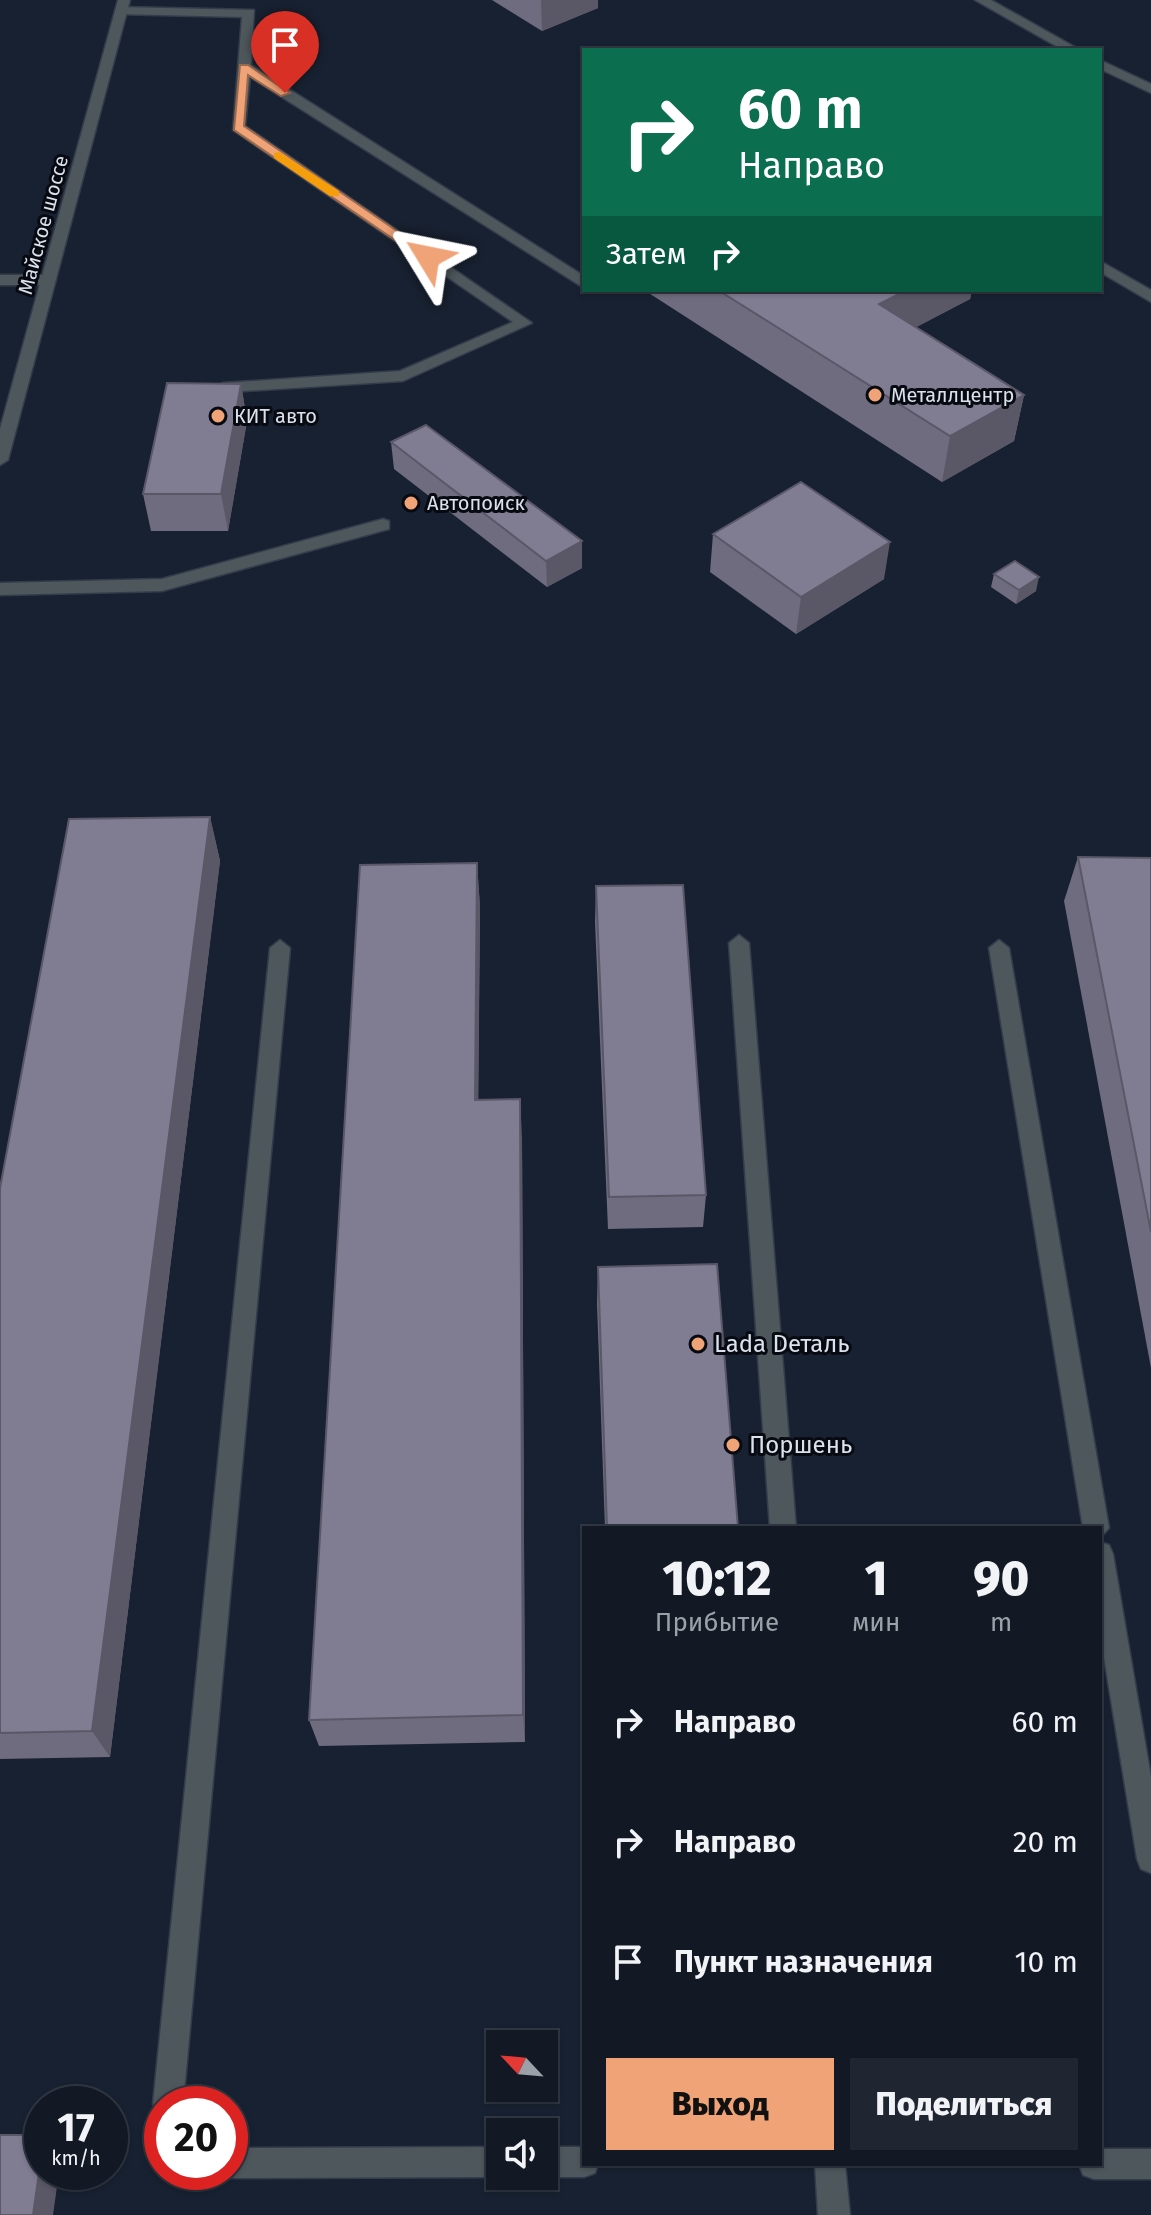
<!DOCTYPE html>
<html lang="ru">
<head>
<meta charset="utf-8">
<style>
  body { margin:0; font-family:"Fira Sans",sans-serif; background:#1f2632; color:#f1f3f6; height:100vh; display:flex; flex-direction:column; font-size:30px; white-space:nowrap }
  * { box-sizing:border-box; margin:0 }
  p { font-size:26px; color:#9ca0a7 }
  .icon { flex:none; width:44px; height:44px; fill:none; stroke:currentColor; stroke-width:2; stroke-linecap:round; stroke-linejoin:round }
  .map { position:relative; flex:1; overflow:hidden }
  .panel { position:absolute; left:582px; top:1526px; width:520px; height:640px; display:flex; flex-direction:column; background:#121925; border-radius:0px; box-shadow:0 2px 6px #0004,0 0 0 2px #313842 }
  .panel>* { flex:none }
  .top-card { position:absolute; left:582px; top:48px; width:520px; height:244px; border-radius:0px; box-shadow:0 2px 6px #0004,0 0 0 2px #313842; background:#0b6e4f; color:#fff; overflow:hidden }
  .needle { width:52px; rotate:296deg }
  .tools { position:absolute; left:486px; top:2030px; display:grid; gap:16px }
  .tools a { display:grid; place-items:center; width:72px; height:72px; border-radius:0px; background:#121925; box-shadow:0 2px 6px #0004,0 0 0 2px #313842; font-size:40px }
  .speed { position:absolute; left:24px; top:2086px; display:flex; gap:16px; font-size:40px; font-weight:700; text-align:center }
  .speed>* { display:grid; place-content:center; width:104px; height:104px; border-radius:50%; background:#121925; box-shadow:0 2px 6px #0004,0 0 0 2px #313842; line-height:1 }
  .speed small { font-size:20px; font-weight:400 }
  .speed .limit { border:12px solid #d22; background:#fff; color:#111 }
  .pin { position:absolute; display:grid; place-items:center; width:68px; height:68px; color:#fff; margin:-82px -34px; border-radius:50% 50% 50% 0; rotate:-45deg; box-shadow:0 0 8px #0007 }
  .pin .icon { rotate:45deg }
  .me { position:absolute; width:88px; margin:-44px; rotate:305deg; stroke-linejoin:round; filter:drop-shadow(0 0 6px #0008) }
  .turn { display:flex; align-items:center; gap:28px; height:168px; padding:0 24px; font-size:36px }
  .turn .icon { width:104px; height:104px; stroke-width:2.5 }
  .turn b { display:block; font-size:56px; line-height:68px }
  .then { display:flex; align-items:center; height:76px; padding:0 24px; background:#0003; gap:16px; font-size:30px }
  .eta { display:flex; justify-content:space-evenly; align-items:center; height:136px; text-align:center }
  .eta b { font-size:48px; font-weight:800; line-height:56px }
  .primary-button { display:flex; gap:16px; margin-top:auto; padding:16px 24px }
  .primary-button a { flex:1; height:92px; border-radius:0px; background:#efa377; color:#111; font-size:32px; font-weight:800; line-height:92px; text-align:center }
  .primary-button a+a { background:#1f2632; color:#f1f3f6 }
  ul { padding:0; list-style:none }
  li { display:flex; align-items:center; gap:24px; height:120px; padding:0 24px }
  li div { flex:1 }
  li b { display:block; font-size:30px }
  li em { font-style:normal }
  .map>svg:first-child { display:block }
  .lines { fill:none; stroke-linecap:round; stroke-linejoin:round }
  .service-casing { stroke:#333c4b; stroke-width:3 }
  .minor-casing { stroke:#333c4b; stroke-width:3 }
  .tertiary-casing { stroke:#333c4b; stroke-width:3 }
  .service { fill:#4d575c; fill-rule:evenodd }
  .minor { fill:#4d575c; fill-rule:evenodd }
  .tertiary { fill:#4d575c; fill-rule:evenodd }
  .wall { fill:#6e6c7e }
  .shaded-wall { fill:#5a5867 }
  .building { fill:#807d93; stroke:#5a5867; stroke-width:2 }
  .route { fill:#efa377; stroke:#9b6a4d; stroke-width:2 }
  .slow { fill:#f59e0b }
  .poi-dot { fill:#efa377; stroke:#070a11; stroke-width:3 }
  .labels { text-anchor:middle; stroke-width:6; stroke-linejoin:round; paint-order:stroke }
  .far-street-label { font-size:20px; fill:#dbe2ed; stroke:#070a11 }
  .far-poi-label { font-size:20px; fill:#dbe2ed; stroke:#070a11; text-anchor:start }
  .poi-label { font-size:24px; fill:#dbe2ed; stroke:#070a11; text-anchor:start }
</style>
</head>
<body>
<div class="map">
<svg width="1151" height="2215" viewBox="0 0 1151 2215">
  <rect width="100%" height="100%" fill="#182131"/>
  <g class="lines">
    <defs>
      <g id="service">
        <polygon points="975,0 991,0 1080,50 1063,50"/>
        <polygon points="121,7 254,10 251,65 584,276 584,288 250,77 245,126 532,323 403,381 229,392 226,399 214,399 215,388 223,383 400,371 513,322 233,130 242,17 116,14 116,8"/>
        <polygon points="1100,60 1151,84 1151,93 1100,69"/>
        <polygon points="1100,261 1151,290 1151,302 1100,272"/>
        <polygon points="383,519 389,521 389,529 162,591 0,595 0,583 162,579"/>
        <polygon points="739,935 749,943 796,1528 770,1528 729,943"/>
        <polygon points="280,940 290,948 183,2104 162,2104 162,2117 153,2104 270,948"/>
        <polygon points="999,940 1009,948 1109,1528 1100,1538 1100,1528 1083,1528 989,948"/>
        <polygon points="1100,1542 1109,1545 1113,1554 1151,1777 1151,1873 1141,1869 1137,1859 1100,1633"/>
        <polygon points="500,2147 500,2176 503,2176 500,2177 230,2178 218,2172 230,2172 230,2148"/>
        <polygon points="544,2147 584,2147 584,2164 598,2164 595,2173 584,2177 544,2177 541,2176 544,2176"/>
        <polygon points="1100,2149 1151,2149 1151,2179 1094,2179 1083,2175 1079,2164 1100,2164"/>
        <polygon points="815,2164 845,2164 850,2215 818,2215"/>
      </g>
      <polygon id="minor" points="0,275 48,275 56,280 48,285 0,285"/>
      <polygon id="tertiary" points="118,0 130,0 8,460 0,465 0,429"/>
    </defs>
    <use href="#service" class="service-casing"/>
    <use href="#minor" class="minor-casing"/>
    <use href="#tertiary" class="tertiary-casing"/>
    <use href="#service" class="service"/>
    <use href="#minor" class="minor"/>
    <use href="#tertiary" class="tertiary"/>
  </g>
  <g class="wall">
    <polygon points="492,0 598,0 598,8 542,31"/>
    <polygon points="644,290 972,290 970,299 916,327 1024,395 1014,441 942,482"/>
    <polygon points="241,384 247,421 228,531 151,531 143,494"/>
    <polygon points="391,442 582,541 582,568 547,587 394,469"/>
    <polygon points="713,534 884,579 796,634 710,572"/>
    <polygon points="994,574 1036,591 1016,604 991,587"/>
    <polygon points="210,817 220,861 110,1757 0,1759 0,1188"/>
    <polygon points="1078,857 1151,858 1151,1368 1064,901"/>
    <polygon points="477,863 480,907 478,1100 522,1139 525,1742 319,1746 309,1720"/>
    <polygon points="596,886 706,1195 703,1227 608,1229 595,922"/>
    <polygon points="598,1267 738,1528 605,1528 597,1304"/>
  </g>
  <g class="shaded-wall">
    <polygon points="541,0 598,0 598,8 542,31"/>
    <polygon points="907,290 972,290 970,299 873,350 879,304"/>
    <polygon points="241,384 247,421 228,531 221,494"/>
    <polygon points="1024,395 1014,441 942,482 950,436"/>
    <polygon points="582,541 582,568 547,587 546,561"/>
    <polygon points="890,542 884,579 796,634 801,597"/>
    <polygon points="1039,577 1036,591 1016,604 1019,590"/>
    <polygon points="210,817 220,861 110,1757 92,1731"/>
    <polygon points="477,863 480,907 478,1140 475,1100"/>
    <polygon points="520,1099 522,1139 525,1742 523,1715"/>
    <polygon points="42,2152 42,2172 59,2172 53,2215 33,2215"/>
  </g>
  <g class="building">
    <polygon points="718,290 907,290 879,304 1024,395 950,436"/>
    <polygon points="167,383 241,384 221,494 143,494"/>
    <polygon points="426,425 582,541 546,561 391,442"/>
    <polygon points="801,482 890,542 801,597 713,534"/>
    <polygon points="1015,561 1039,577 1019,590 994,574"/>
    <polygon points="210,817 92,1731 0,1733 0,1188 69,819"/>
    <polygon points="1078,857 1151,858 1151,1232"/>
    <polygon points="477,863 475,1100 520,1099 523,1715 309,1720 360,865"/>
    <polygon points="683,885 706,1195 609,1197 596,886"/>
    <polygon points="717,1264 738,1528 607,1528 598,1267"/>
    <polygon points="0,2135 42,2135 42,2152 33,2215 0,2215"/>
  </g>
  <polygon class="route" points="240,65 248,65 290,93 281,96 248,75 244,126 432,255 432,260 424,260 234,130"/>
  <polygon class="slow" points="279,152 339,191 339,196 330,196 274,158 274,153"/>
  <g class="poi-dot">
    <circle cx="875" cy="395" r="8"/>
    <circle cx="218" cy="416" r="8"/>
    <circle cx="411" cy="503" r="8"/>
    <circle cx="698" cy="1344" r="8"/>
    <circle cx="733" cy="1445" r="8"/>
  </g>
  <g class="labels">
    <g class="far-street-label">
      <text transform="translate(43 225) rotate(-75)" y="7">Майское шоссе</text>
    </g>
    <g class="far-poi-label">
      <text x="891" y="402">Металлцентр</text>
      <text x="234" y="423">КИТ авто</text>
      <text x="427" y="510">Автопоиск</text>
    </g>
    <g class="poi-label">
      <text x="714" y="1352">Lada Dеталь</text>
      <text x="749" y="1453">Поршень</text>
    </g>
  </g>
</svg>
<div class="tools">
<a><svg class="needle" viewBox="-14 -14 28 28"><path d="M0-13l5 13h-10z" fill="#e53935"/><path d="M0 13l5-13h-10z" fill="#9ca0a7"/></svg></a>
<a><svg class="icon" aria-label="sound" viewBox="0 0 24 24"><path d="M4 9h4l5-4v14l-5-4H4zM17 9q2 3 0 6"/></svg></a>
</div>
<div class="speed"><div>17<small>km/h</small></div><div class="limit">20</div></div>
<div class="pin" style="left:285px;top:93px;background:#d93025"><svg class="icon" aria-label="arrive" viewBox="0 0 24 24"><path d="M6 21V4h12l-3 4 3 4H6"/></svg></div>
<svg class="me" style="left:428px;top:257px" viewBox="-20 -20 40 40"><path d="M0-17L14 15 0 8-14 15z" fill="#efa377" stroke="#fff" stroke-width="4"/></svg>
<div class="top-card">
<div class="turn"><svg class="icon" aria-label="right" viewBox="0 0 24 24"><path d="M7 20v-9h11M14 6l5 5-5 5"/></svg><div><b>60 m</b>Направо</div></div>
<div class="then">Затем<svg class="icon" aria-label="right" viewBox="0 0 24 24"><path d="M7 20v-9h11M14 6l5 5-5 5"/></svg></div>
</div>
<section class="panel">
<div class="eta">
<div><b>10:12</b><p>Прибытие</p></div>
<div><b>1</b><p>мин</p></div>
<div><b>90</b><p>m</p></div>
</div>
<ul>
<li><svg class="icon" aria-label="right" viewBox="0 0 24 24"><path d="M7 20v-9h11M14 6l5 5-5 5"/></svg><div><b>Направо</b></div><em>60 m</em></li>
<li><svg class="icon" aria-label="right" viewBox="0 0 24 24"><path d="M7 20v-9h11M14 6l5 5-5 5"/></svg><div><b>Направо</b></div><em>20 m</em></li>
<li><svg class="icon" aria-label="arrive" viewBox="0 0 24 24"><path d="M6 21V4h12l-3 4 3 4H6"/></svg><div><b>Пункт назначения</b></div><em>10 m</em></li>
</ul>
<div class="primary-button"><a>Выход</a><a>Поделиться</a></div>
</section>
</div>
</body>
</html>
